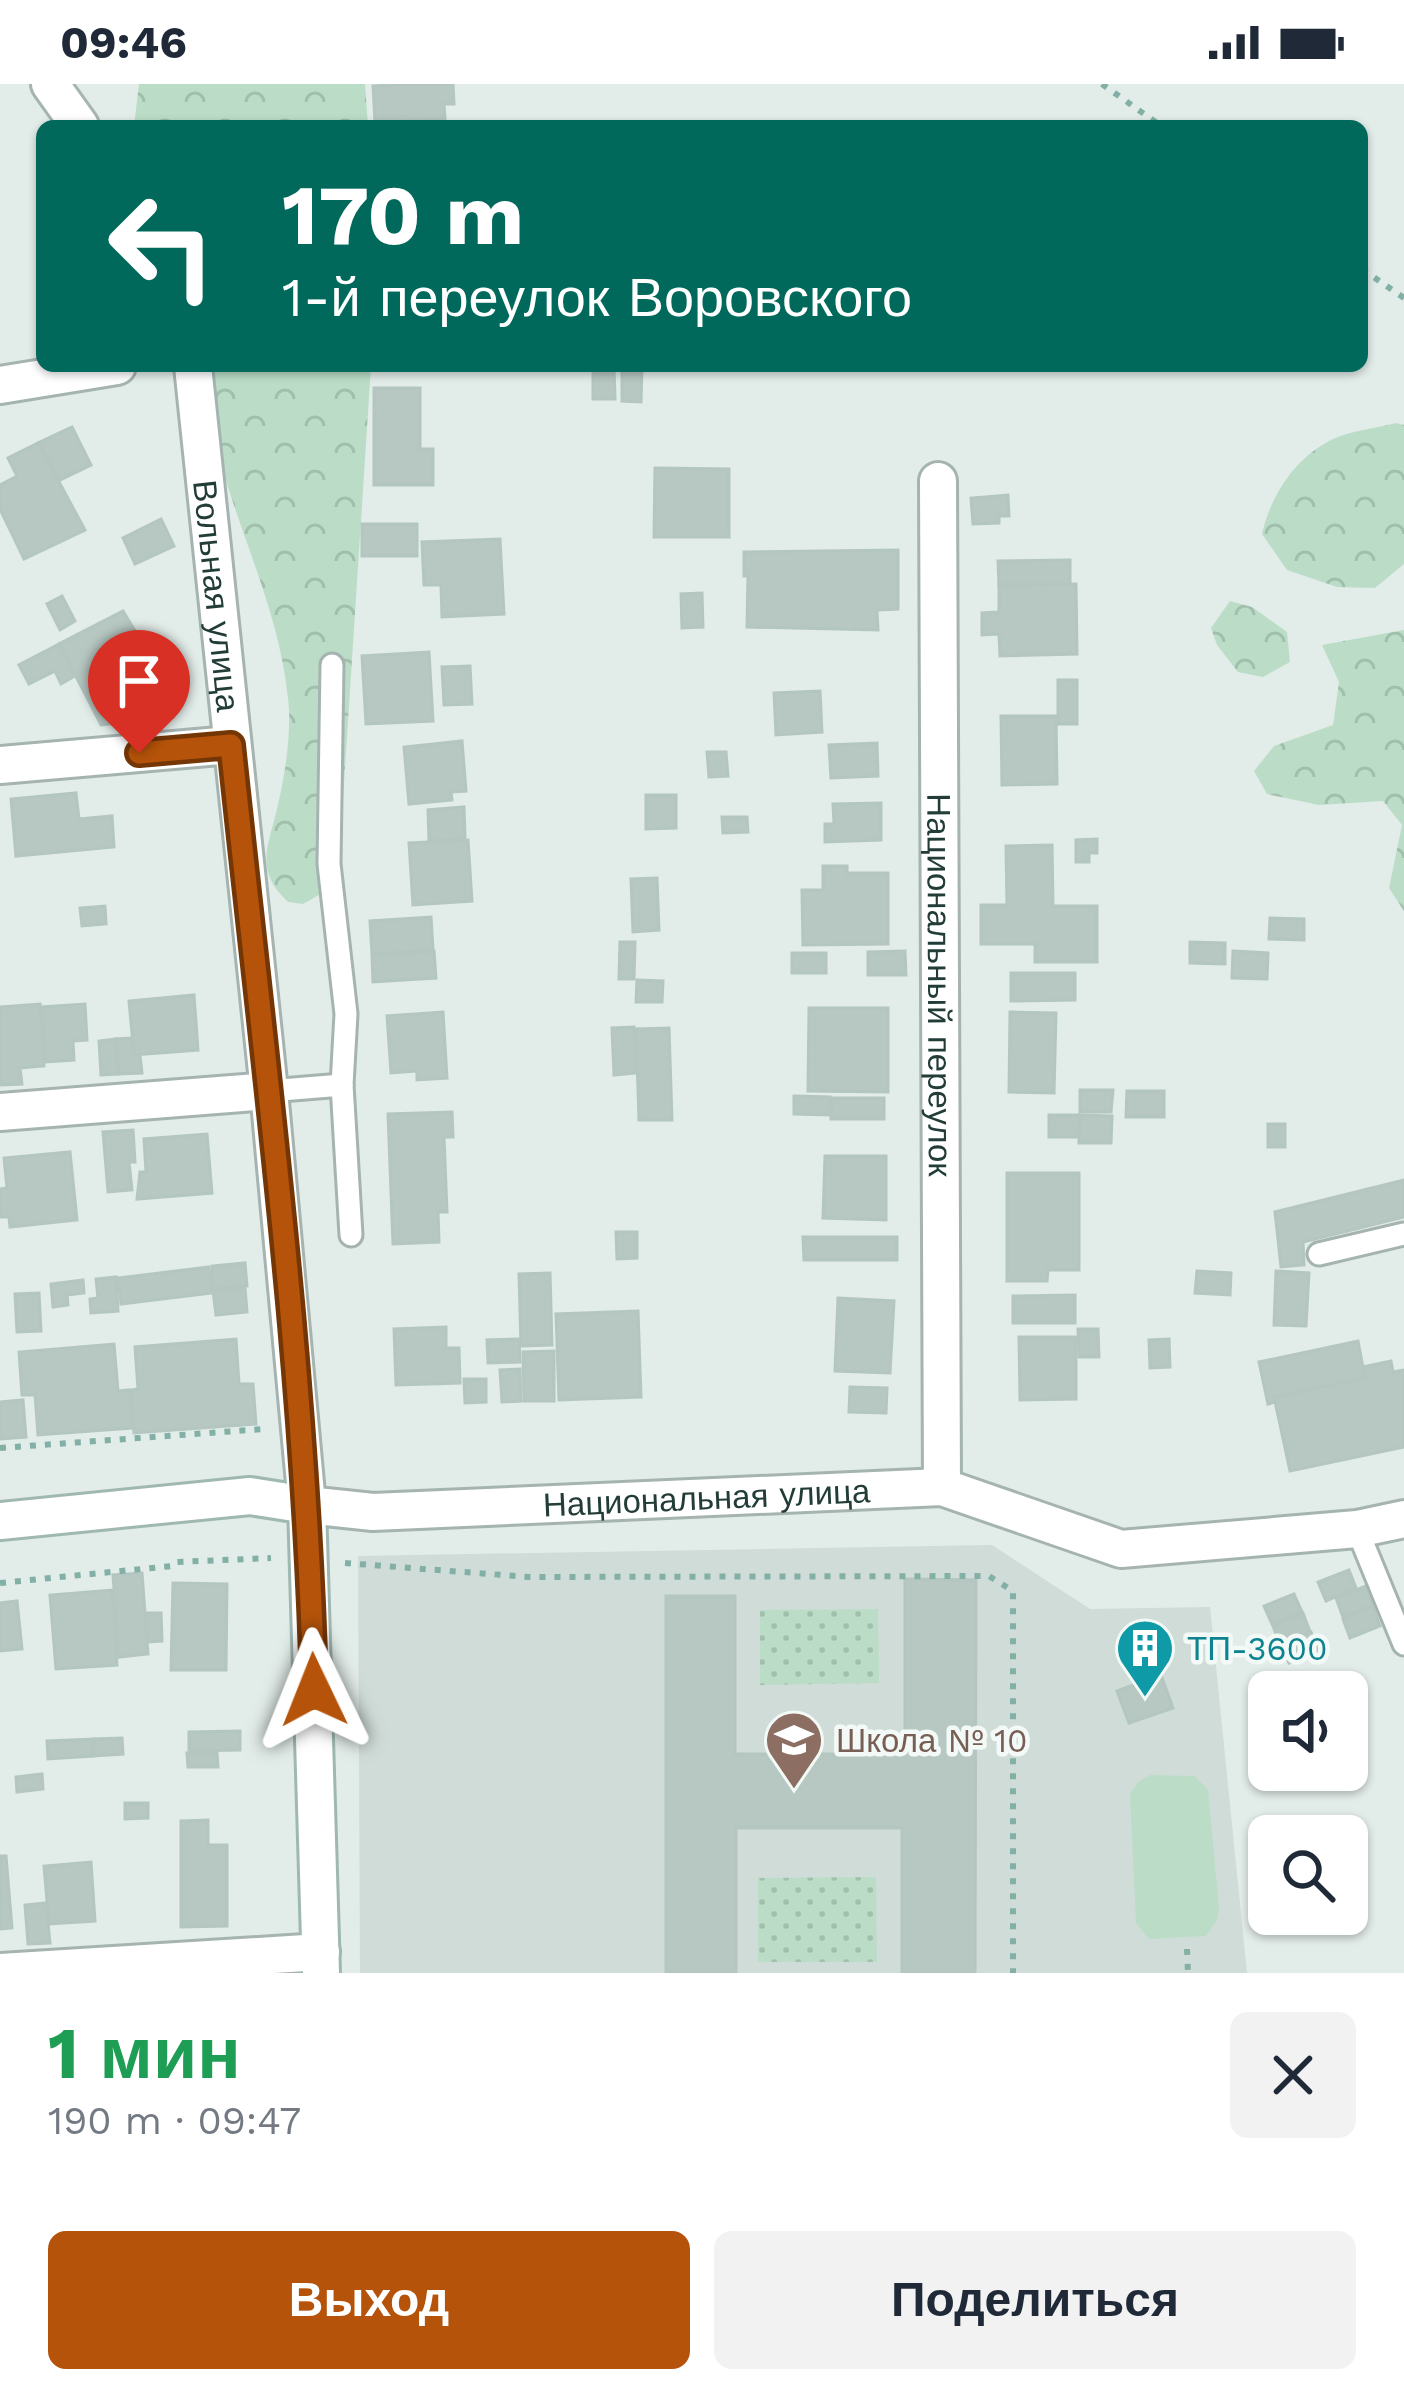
<!DOCTYPE html>
<html lang="ru">
<head>
<meta charset="utf-8">
<style>
  body { margin:0; font-family:"Work Sans",sans-serif; background:#f2f2f3; color:#1f2937; height:100vh; display:flex; flex-direction:column; font-size:45px; white-space:nowrap }
  * { box-sizing:border-box; margin:0 }
  p { font-size:39px; color:#747a83 }
  .icon { flex:none; width:66px; height:66px; fill:none; stroke:currentColor; stroke-width:2; stroke-linecap:round; stroke-linejoin:round }
  .map { position:relative; height:1889px; overflow:hidden }
  .details { display:flex; flex-direction:column; background:#fff; flex:1 }
  .details>* { flex:none }
  .top-card { position:absolute; left:36px; top:36px; width:1332px; height:252px; border-radius:18px; box-shadow:0 3px 9px #0004; background:#00695c; color:#fff; overflow:hidden }
  .buttons { position:absolute; left:1248px; top:1587px; display:grid; gap:24px }
  .buttons a { display:grid; place-items:center; width:120px; height:120px; border-radius:18px; background:#fff; box-shadow:0 3px 9px #0004; font-size:60px }
  .pin { position:absolute; display:grid; place-items:center; width:102px; height:102px; color:#fff; margin:-123px -51px; border-radius:50% 50% 50% 0; rotate:-45deg; box-shadow:0 0 12px #0007 }
  .pin .icon { rotate:45deg }
  .me { position:absolute; width:132px; margin:-66px; rotate:358deg; stroke-linejoin:round; filter:drop-shadow(0 0 9px #0008) }
  .turn { display:flex; align-items:center; gap:42px; height:252px; padding:0 48px; font-size:54px }
  .turn .icon { width:156px; height:156px; stroke-width:2.5 }
  .turn b { display:block; font-size:84px; line-height:102px }
  .round { display:grid; place-items:center; flex:none; width:126px; height:126px; border-radius:18px; background:#f2f2f3 }
  .summary { display:flex; align-items:center; justify-content:space-between; height:204px; padding:0 48px }
  h1 { font-size:72px; font-weight:700; line-height:90px; color:#1e9e55 }
  .button { display:flex; gap:24px; margin-top:auto; padding:24px 48px }
  .button a { flex:1; height:138px; border-radius:18px; background:#b45309; color:#fff; font-size:48px; font-weight:700; line-height:138px; text-align:center }
  .button a+a { background:#f2f2f3; color:#1f2937 }
  .status { display:flex; justify-content:space-between; align-items:center; height:84px; padding:0 60px; background:#fff; direction:ltr }
  .status svg { height:33px; fill:currentColor }
  .map>svg:first-child { display:block }
  .built { fill:#d0dcd8 }
  .grass { fill:url(#grass-dots) }
  .forest { fill:url(#forest-crowns) }
  .garden { fill:#bbddc7 }
  .building { fill:#b7c7c2; stroke:#b4c6c0; stroke-width:3 }
  .lines { fill:none; stroke-linecap:round; stroke-linejoin:round }
  .lane-casing { stroke:#a5b4b0; stroke-width:27 }
  .street-casing { stroke:#a5b4b0; stroke-width:42 }
  .secondary-casing { stroke:#a0b8b2; stroke-width:42 }
  .path { stroke:#82b0a6; stroke-width:6; stroke-dasharray:6 9; stroke-linecap:butt }
  .lane { stroke:#fff; stroke-width:21 }
  .street { stroke:#fff; stroke-width:36 }
  .secondary { stroke:#fff; stroke-width:36 }
  .route-casing { stroke:#753606; stroke-width:30 }
  .route { stroke:#b45309; stroke-width:21 }
  .labels { text-anchor:middle; stroke-width:9; stroke-linejoin:round; paint-order:stroke }
  .street-label { font-size:33px; fill:#223d38; stroke:#f2f9f6 }
  .culture-label { font-size:33px; fill:#0d838f; stroke:#f2f9f6; text-anchor:start }
  .education-label { font-size:33px; fill:#785e54; stroke:#f2f9f6; text-anchor:start }
</style>
</head>
<body>
<div class="status"><b>09:46</b><svg viewBox="0 0 49 12"><path d="M0 12V9h3v3zM5 12V6h3v6zM10 12V3h3v9zM15 12V0h3v12zM26 1h20v11H26zM47 4h2v5h-2z"/></svg></div>
<div class="map">
<svg width="1404" height="1889" viewBox="0 0 1404 1889">
  <defs>
    <pattern id="grass-dots" width="8" height="8" patternUnits="userSpaceOnUse" patternTransform="scale(3)"><rect width="8" height="8" fill="#bbddc7"/><path d="M2 2h.1M6 6h.1" fill="none" stroke="#a0bfac" stroke-width="1.8" stroke-linecap="round"/></pattern>
    <pattern id="forest-crowns" width="20" height="18" patternUnits="userSpaceOnUse" patternTransform="scale(3)"><rect width="20" height="18" fill="#bbddc7"/><path d="M2 6a3 3 0 1 1 6 0M12 15a3 3 0 1 1 6 0" fill="none" stroke="#a0bfac"/></pattern>
  </defs>
  <rect width="100%" height="100%" fill="#e2ece8"/>
  <polygon class="built" points="992,1461 1090,1525 1210,1523 1247,1889 360,1889 358,1472"/>
  <g class="grass">
    <polygon points="878,1525 879,1599 760,1601 760,1526"/>
    <polygon points="876,1793 877,1878 758,1878 758,1794"/>
  </g>
  <g class="forest">
    <polygon points="139,0 365,0 368,42 134,42"/>
    <path d="M214 282H371L340 761 326 807 303 820 288 818C254 786 268 763 277 725 285 692 292 648 288 614 279 530 245 463 222 383 213 351 213 316 214 282Z"/>
    <path d="M1396 339 1404 341V480L1375 504 1337 503 1287 486 1262 450C1271 410 1298 369 1338 353 1356 346 1378 344 1396 339Z"/>
    <polygon points="1230,517 1252,523 1287,548 1290,578 1263,593 1238,588 1217,561 1211,544"/>
    <polygon points="1404,546 1404,827 1389,804 1402,741 1383,717 1319,721 1267,710 1254,687 1274,662 1333,641 1339,598 1322,561"/>
  </g>
  <polygon class="garden" points="1150,1691 1195,1692 1208,1706 1219,1824 1217,1836 1206,1852 1149,1855 1136,1839 1130,1711 1138,1698"/>
  <g class="building">
    <polygon points="405,0 453,0 454,20 444,20 445,35 375,38 373,2"/>
    <polygon points="593,282 614,282 615,315 593,315"/>
    <polygon points="622,282 642,282 641,318 622,317"/>
    <polygon points="374,304 420,304 420,365 433,365 433,401 374,401"/>
    <polygon points="72,343 91,381 60,396 38,359"/>
    <polygon points="38,359 85,446 24,475 0,425 0,401 17,392 8,374"/>
    <polygon points="655,384 729,385 729,453 654,453"/>
    <polygon points="1008,411 1009,432 999,432 999,439 973,440 971,414"/>
    <polygon points="161,435 174,462 135,480 123,454"/>
    <rect x="362" y="440" width="55" height="32"/>
    <polygon points="500,455 504,530 442,533 441,501 424,501 422,458"/>
    <polygon points="898,466 898,525 877,526 878,546 747,543 748,492 744,492 744,468"/>
    <polygon points="1070,476 1070,500 999,501 998,477"/>
    <polygon points="1076,500 1077,570 1000,572 999,550 982,551 982,529 999,528 999,501"/>
    <polygon points="702,509 703,543 682,544 681,510"/>
    <polygon points="62,512 75,537 60,546 47,520"/>
    <polygon points="123,527 164,595 96,631 59,560"/>
    <polygon points="59,560 75,592 61,600 55,587 29,600 19,581"/>
    <polygon points="429,568 433,637 366,640 362,572"/>
    <polygon points="470,582 472,620 444,621 442,583"/>
    <rect x="1058" y="596" width="19" height="44"/>
    <polygon points="156,599 173,633 101,641 96,631"/>
    <polygon points="820,607 822,648 776,651 774,609"/>
    <polygon points="1001,632 1056,632 1057,700 1002,701"/>
    <polygon points="462,657 466,707 451,708 452,716 409,720 404,663"/>
    <polygon points="877,659 878,692 831,694 829,661"/>
    <polygon points="707,668 726,668 728,692 709,693"/>
    <polygon points="76,709 79,735 112,732 114,763 16,772 11,715"/>
    <polygon points="646,711 676,711 676,744 646,745"/>
    <polygon points="881,719 881,756 825,758 825,740 834,740 833,720"/>
    <polygon points="464,723 465,755 429,757 428,726"/>
    <polygon points="722,733 747,733 748,748 723,749"/>
    <polygon points="1097,755 1097,769 1089,769 1089,778 1076,778 1076,756"/>
    <polygon points="468,756 472,817 413,821 409,759"/>
    <polygon points="1052,761 1053,822 1097,822 1097,878 1035,878 1035,860 981,860 981,821 1007,821 1006,762"/>
    <polygon points="823,782 847,782 847,789 888,789 888,860 803,861 802,806 823,806"/>
    <polygon points="657,794 659,846 633,848 631,795"/>
    <polygon points="105,822 106,840 82,842 80,824"/>
    <polygon points="431,833 433,866 372,870 370,837"/>
    <polygon points="1270,834 1304,835 1304,856 1269,855"/>
    <polygon points="620,858 635,858 634,895 619,895"/>
    <polygon points="1190,858 1225,859 1225,880 1190,879"/>
    <polygon points="434,867 436,894 373,898 372,872"/>
    <polygon points="905,867 906,891 868,891 868,868"/>
    <polygon points="1233,867 1268,869 1267,895 1232,894"/>
    <rect x="792" y="869" width="34" height="20"/>
    <polygon points="1011,889 1075,889 1075,916 1011,917"/>
    <polygon points="637,896 663,897 662,918 636,918"/>
    <polygon points="194,911 198,966 134,971 129,917"/>
    <polygon points="40,920 44,982 20,984 22,1000 0,1001 0,923"/>
    <polygon points="85,920 87,956 73,957 74,976 46,978 42,923"/>
    <polygon points="809,924 888,924 888,1008 808,1007"/>
    <polygon points="443,928 447,994 417,996 417,987 391,989 387,932"/>
    <polygon points="1010,928 1056,929 1054,1009 1009,1008"/>
    <polygon points="634,943 636,989 614,991 612,944"/>
    <polygon points="669,944 672,1036 639,1036 636,945"/>
    <polygon points="132,954 134,971 140,971 142,989 119,990 116,955"/>
    <polygon points="116,955 118,990 101,991 99,957"/>
    <polygon points="1080,1006 1113,1006 1111,1028 1080,1028"/>
    <polygon points="1127,1007 1164,1007 1164,1033 1126,1033"/>
    <polygon points="794,1012 830,1013 830,1031 794,1030"/>
    <rect x="831" y="1014" width="53" height="21"/>
    <polygon points="452,1028 453,1053 444,1053 447,1128 438,1128 439,1158 393,1160 388,1030"/>
    <rect x="1049" y="1031" width="30" height="22"/>
    <polygon points="1079,1031 1112,1032 1111,1059 1079,1059"/>
    <rect x="1268" y="1040" width="17" height="23"/>
    <polygon points="133,1046 135,1078 129,1078 132,1106 108,1108 103,1048"/>
    <polygon points="207,1050 212,1109 137,1115 140,1088 146,1088 144,1055"/>
    <polygon points="70,1068 77,1136 10,1143 9,1133 0,1133 0,1105 7,1104 4,1074"/>
    <polygon points="825,1072 886,1072 886,1136 823,1134"/>
    <polygon points="1007,1089 1079,1089 1079,1186 1048,1186 1047,1197 1007,1197"/>
    <polygon points="1404,1096 1404,1133 1303,1158 1304,1181 1281,1183 1275,1128"/>
    <polygon points="616,1148 637,1148 637,1174 617,1175"/>
    <polygon points="803,1153 897,1153 897,1176 804,1176"/>
    <polygon points="245,1179 247,1202 213,1205 212,1182"/>
    <polygon points="209,1183 212,1209 121,1220 118,1194"/>
    <polygon points="1197,1187 1231,1189 1230,1211 1195,1209"/>
    <polygon points="1276,1187 1309,1189 1306,1242 1274,1241"/>
    <polygon points="550,1189 552,1261 521,1262 519,1190"/>
    <polygon points="116,1193 118,1227 91,1229 90,1215 98,1214 96,1195"/>
    <polygon points="83,1196 84,1209 67,1211 68,1221 53,1223 51,1200"/>
    <polygon points="245,1204 247,1228 216,1231 213,1207"/>
    <polygon points="39,1209 41,1247 17,1248 15,1210"/>
    <polygon points="1075,1211 1075,1239 1013,1239 1013,1212"/>
    <polygon points="838,1214 894,1217 890,1289 835,1287"/>
    <polygon points="638,1227 641,1313 559,1316 556,1230"/>
    <polygon points="446,1243 446,1264 459,1264 460,1299 396,1301 394,1245"/>
    <polygon points="1078,1245 1098,1245 1099,1273 1079,1273"/>
    <polygon points="1019,1253 1076,1253 1076,1315 1020,1316"/>
    <polygon points="236,1255 239,1300 253,1300 256,1340 134,1349 131,1306 138,1305 135,1263"/>
    <polygon points="519,1255 520,1278 488,1279 487,1256"/>
    <polygon points="1169,1255 1170,1283 1150,1284 1149,1256"/>
    <polygon points="1358,1257 1365,1294 1274,1313 1275,1318 1268,1320 1259,1278"/>
    <polygon points="114,1260 118,1307 129,1306 132,1344 38,1351 35,1311 22,1311 19,1268"/>
    <polygon points="554,1267 554,1317 524,1317 523,1268"/>
    <polygon points="1391,1277 1393,1288 1404,1286 1404,1363 1290,1387 1274,1313 1365,1294 1363,1283"/>
    <polygon points="520,1285 521,1317 502,1318 500,1286"/>
    <polygon points="464,1295 486,1295 486,1318 465,1319"/>
    <polygon points="850,1303 887,1304 886,1329 849,1328"/>
    <polygon points="23,1316 26,1353 0,1355 0,1318"/>
    <polygon points="1349,1486 1356,1504 1326,1517 1318,1498"/>
    <polygon points="142,1489 148,1570 119,1573 113,1491"/>
    <polygon points="905,1495 976,1496 975,1889 902,1889 902,1744 736,1744 736,1889 666,1889 666,1512 735,1512 735,1670 905,1670"/>
    <polygon points="173,1499 227,1500 226,1586 171,1586"/>
    <polygon points="1366,1502 1373,1521 1343,1533 1336,1514"/>
    <polygon points="112,1506 117,1581 56,1585 50,1511"/>
    <polygon points="1294,1510 1302,1528 1272,1540 1264,1522"/>
    <polygon points="17,1517 22,1565 0,1567 0,1519"/>
    <polygon points="1373,1523 1380,1542 1350,1554 1343,1535"/>
    <polygon points="146,1529 161,1529 162,1557 148,1558"/>
    <polygon points="1303,1529 1310,1548 1280,1560 1273,1542"/>
    <polygon points="1311,1548 1319,1567 1289,1579 1281,1561"/>
    <polygon points="1161,1591 1173,1624 1129,1639 1117,1607"/>
    <polygon points="240,1647 240,1666 189,1667 189,1648"/>
    <polygon points="122,1654 123,1670 94,1672 94,1655"/>
    <polygon points="93,1655 93,1672 48,1675 47,1657"/>
    <polygon points="187,1669 217,1669 218,1683 188,1683"/>
    <polygon points="42,1690 43,1705 17,1708 16,1693"/>
    <polygon points="125,1719 148,1719 148,1734 125,1735"/>
    <polygon points="208,1736 208,1761 227,1761 227,1842 181,1843 181,1737"/>
    <polygon points="0,1772 6,1772 12,1844 0,1845"/>
    <polygon points="91,1778 95,1837 49,1840 44,1782"/>
    <polygon points="46,1819 50,1859 28,1860 25,1821"/>
  </g>
  <g class="lines">
    <defs>
      <g id="lane">
        <polyline points="332,581 329,780 346,930 342,1001"/>
        <polyline points="269,1007 342,1001 351,1151"/>
        <polyline points="1319,1170 1404,1150"/>
        <polyline points="1357,1445 1404,1560"/>
      </g>
      <g id="street">
        <polyline points="50,0 80,42"/>
        <path id="s1" d="M193 282 269 1007 307 1421 373 1428 942 1403 1121 1465 1357 1445 1404 1435"/>
        <polyline points="0,301 117,282"/>
        <path id="s2" d="M938 397 942 1403"/>
        <polyline points="0,681 231,661"/>
        <polyline points="0,1028 269,1007"/>
        <polyline points="0,1888 321,1868"/>
      </g>
      <polyline id="secondary" points="0,1437 250,1412 307,1421 321,1889"/>
    </defs>
    <use href="#lane" class="lane-casing"/>
    <use href="#street" class="street-casing"/>
    <use href="#secondary" class="secondary-casing"/>
    <g class="path">
      <polyline points="1102,0 1161,42"/>
      <polyline points="1362,185 1404,214"/>
      <polyline points="0,1364 264,1345"/>
      <polyline points="345,1479 529,1493 989,1492 1013,1507 1013,1889"/>
      <polyline points="0,1499 172,1482 176,1478 271,1474"/>
      <polyline points="1187,1865 1188,1889"/>
    </g>
    <use href="#lane" class="lane"/>
    <use href="#street" class="street"/>
    <use href="#secondary" class="secondary"/>
  </g>
  <g class="lines">
    <defs>
      <path id="route" d="M139 669 231 661C264 975 306 1290 314 1606"/>
    </defs>
    <use href="#route" class="route-casing"/>
    <use href="#route" class="route"/>
  </g>
  <defs>
    <symbol id="building-pin" viewBox="-11 -11 22 30"><path d="M0 17L-7.5 6A9.5 9.5 0 1 1 7.5 6Z" fill="#0f9aa8" stroke="#f2f9f6"/><path d="M-4-6H4V6H1V3H-1V6H-4ZM-2.5-4.3h1.7v1.8h-1.7ZM.8-4.3h1.7v1.8H.8ZM-2.5-1h1.7V.8h-1.7ZM.8-1h1.7V.8H.8Z" fill="#fff"/></symbol>
    <symbol id="school-pin" viewBox="-11 -11 22 30"><path d="M0 17L-7.5 6A9.5 9.5 0 1 1 7.5 6Z" fill="#8d6e63" stroke="#f2f9f6"/><path d="M0-5L7-2L0 1L-7-2ZM-4 1L0 2.5L4 1V4Q0 6-4 4Z" fill="#fff"/></symbol>
  </defs>
  <g fill-rule="evenodd">
    <use href="#building-pin" x="1112" y="1531" width="66" height="90"/>
    <use href="#school-pin" x="761" y="1623" width="66" height="90"/>
  </g>
  <g class="labels">
    <g class="street-label">
      <text dy="12" stroke="none"><textPath href="#s1" startOffset="231">Вольная улица</textPath></text>
      <text dy="12" stroke="none"><textPath href="#s2" startOffset="504">Национальный переулок</textPath></text>
      <text dy="12" stroke="none"><textPath href="#s1" startOffset="1545">Национальная улица</textPath></text>
    </g>
    <g class="culture-label">
      <text x="1187" y="1576">ТП-3600</text>
    </g>
    <g class="education-label">
      <text x="836" y="1668">Школа № 10</text>
    </g>
  </g>
</svg>
<div class="buttons">
<a><svg class="icon" aria-label="sound" viewBox="0 0 24 24"><path d="M4 9h4l5-4v14l-5-4H4zM17 9q2 3 0 6"/></svg></a>
<a><svg class="icon" aria-label="search" viewBox="0 0 24 24"><circle cx="10" cy="10" r="6"/><path d="M15 15l6 6"/></svg></a>
</div>
<div class="pin" style="left:139px;top:669px;background:#d93025"><svg class="icon" aria-label="arrive" viewBox="0 0 24 24"><path d="M6 21V4h12l-3 4 3 4H6"/></svg></div>
<svg class="me" style="left:314px;top:1606px" viewBox="-20 -20 40 40"><path d="M0-17L14 15 0 8-14 15z" fill="#b45309" stroke="#fff" stroke-width="4"/></svg>
<div class="top-card">
<div class="turn"><svg class="icon" aria-label="left" viewBox="0 0 24 24"><path d="M17 20v-9H6M10 6l-5 5 5 5"/></svg><div><b>170 m</b>1-й переулок Воровского</div></div>
</div>
</div>
<section class="details">
<div class="summary"><div><h1>1 мин</h1><p>190 m · 09:47</p></div><a class="round"><svg class="icon" aria-label="close" viewBox="0 0 24 24"><path d="M6 6l12 12M18 6L6 18"/></svg></a></div>
<div class="button"><a>Выход</a><a>Поделиться</a></div>
</section>
</body>
</html>
